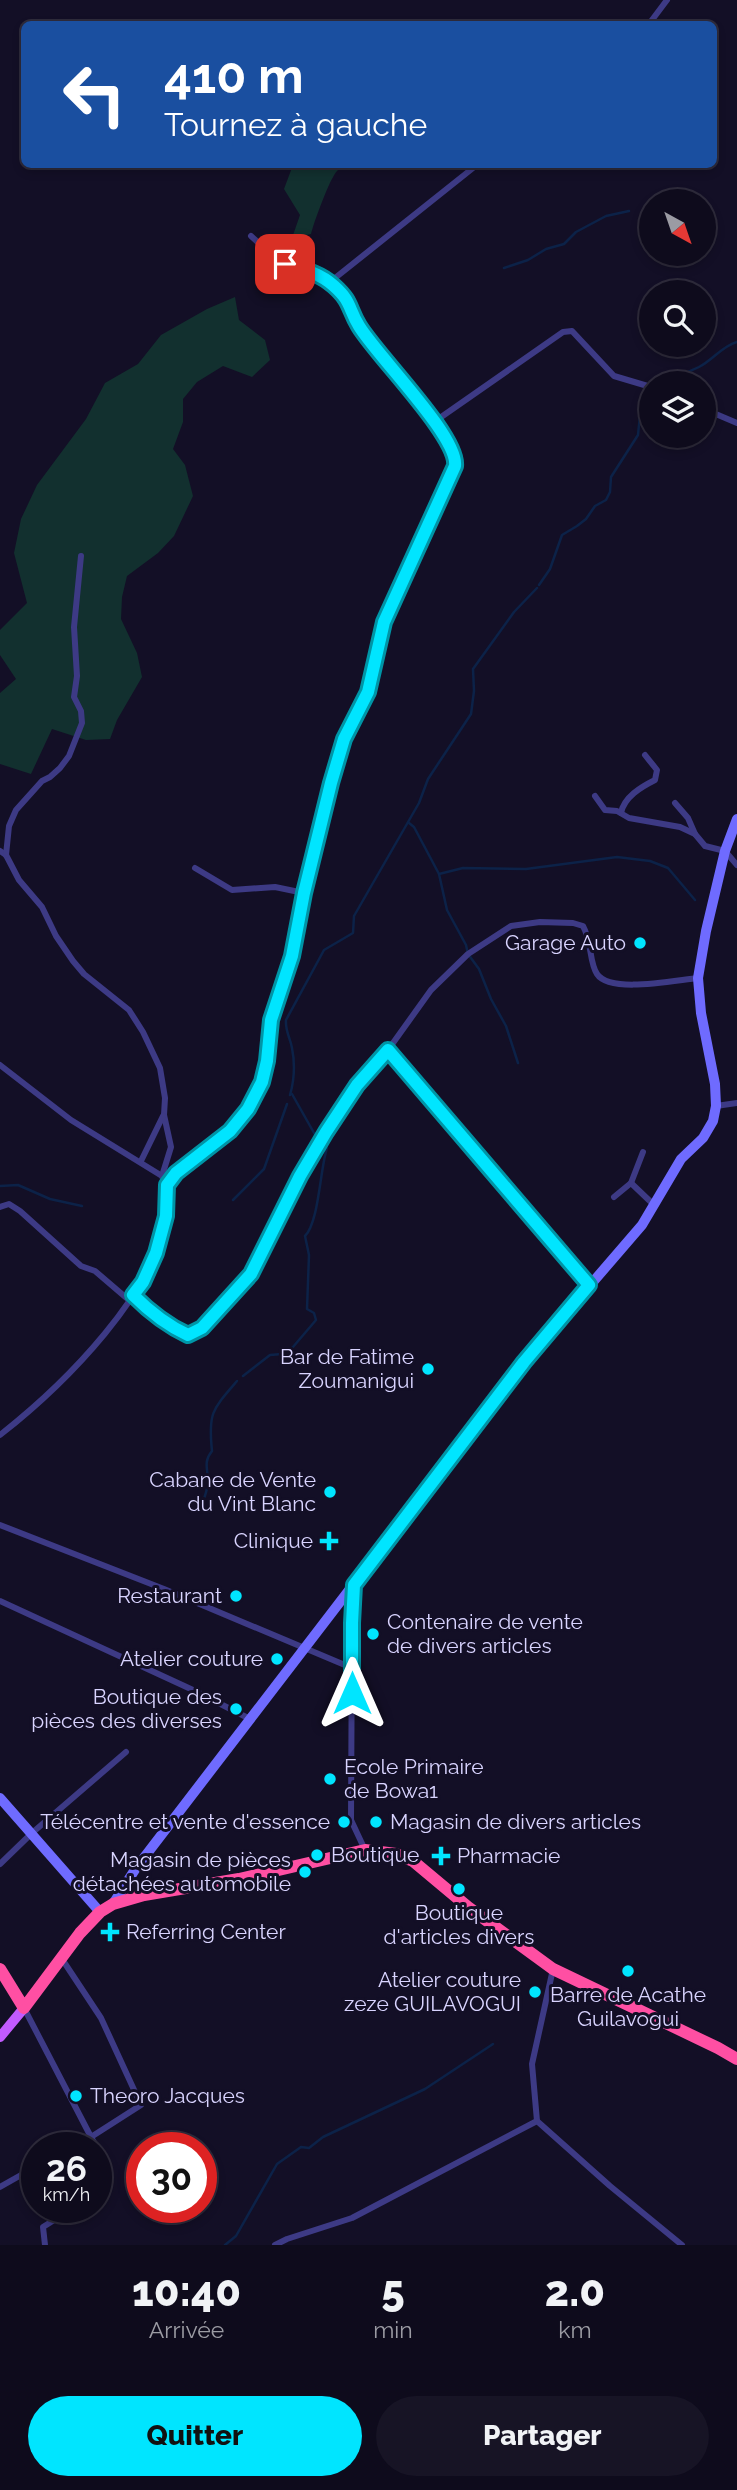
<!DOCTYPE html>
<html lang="fr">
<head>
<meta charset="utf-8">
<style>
  body { margin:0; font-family:Raleway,sans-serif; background:#171425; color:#f1f3f6; height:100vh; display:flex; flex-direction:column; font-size:26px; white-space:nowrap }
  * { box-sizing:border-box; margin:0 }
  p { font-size:23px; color:#9b9ba3 }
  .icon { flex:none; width:38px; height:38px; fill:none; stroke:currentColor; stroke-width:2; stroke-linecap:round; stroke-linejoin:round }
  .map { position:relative; height:2245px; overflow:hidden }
  .sheet { display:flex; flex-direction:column; background:#0e0b1c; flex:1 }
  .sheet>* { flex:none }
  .hud { position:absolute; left:21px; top:21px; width:696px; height:147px; border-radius:10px; box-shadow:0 4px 10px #0003,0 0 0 2px #2e2b3b; background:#1a4fa0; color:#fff; overflow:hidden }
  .needle { width:46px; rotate:140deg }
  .controls { position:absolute; left:639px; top:189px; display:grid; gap:14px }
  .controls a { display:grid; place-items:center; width:77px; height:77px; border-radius:50%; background:#0e0b1c; box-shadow:0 4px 10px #0003,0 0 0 2px #2e2b3b; font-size:35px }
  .speed { position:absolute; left:21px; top:2132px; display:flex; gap:14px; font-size:35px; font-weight:700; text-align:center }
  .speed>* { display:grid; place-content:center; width:91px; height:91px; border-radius:50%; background:#0e0b1c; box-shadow:0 4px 10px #0003,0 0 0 2px #2e2b3b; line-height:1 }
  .speed small { font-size:18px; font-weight:400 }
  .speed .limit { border:10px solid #d22; background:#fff; color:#111 }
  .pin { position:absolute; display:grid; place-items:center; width:60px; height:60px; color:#fff; margin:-30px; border-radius:14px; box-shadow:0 4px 10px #0006 }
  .me { position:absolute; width:77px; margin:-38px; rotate:0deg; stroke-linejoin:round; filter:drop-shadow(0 0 5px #0008) }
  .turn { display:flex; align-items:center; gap:24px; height:147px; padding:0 28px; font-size:32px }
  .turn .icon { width:91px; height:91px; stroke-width:2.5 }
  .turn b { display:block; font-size:49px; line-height:60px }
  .eta { display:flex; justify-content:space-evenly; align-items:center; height:119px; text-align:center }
  .eta b { font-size:42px; font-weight:800; line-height:49px }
  .button { display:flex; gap:14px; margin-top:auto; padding:14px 28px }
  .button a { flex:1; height:80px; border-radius:42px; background:#00e5ff; color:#111; font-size:28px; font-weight:800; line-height:80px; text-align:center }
  .button a+a { background:#171425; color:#f1f3f6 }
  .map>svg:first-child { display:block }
  .green { fill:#12302f }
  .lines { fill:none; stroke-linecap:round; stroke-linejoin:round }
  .stream { stroke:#0c2248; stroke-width:2.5 }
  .street { stroke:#3d3a85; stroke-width:6 }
  .secondary { stroke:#6f6bff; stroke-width:10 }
  .primary { stroke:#c25bff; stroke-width:10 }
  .highway { stroke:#ff4fa3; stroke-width:12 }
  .route-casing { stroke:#0095a6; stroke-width:18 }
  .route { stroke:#00e5ff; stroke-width:12 }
  .poi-dot { fill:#00e5ff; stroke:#130f26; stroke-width:2.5 }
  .labels { text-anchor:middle; stroke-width:6; stroke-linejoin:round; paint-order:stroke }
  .poi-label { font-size:21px; fill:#d9d4ff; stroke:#130f26; text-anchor:end }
</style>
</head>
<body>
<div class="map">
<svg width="737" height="2245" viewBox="0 0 737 2245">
  <rect width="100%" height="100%" fill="#130f26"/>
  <g class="green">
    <path d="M293 165H346C343 167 340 168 337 171 330 178 314 222 311 234L292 238 300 215 284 189Z"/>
    <polygon points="235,297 239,320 265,340 270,360 252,377 223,366 197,382 183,399 183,422 173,449 185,465 193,496 174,536 158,553 127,576 122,597 121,619 137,653 142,677 117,720 110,739 86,740 52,729 31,774 0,764 0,693 16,679 0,655 0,630 27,603 14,553 21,519 37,485 86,419 105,383 138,364 161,335 207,309"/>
  </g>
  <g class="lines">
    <g class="stream">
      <polyline points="504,268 528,260 546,249 564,244 576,232 606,216 629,211"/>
      <path d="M670 383C679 375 689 372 699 367 713 360 722 346 737 342"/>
      <polyline points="539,585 550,569 562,535 577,526 586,519 595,506 606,500 610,492 611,477 638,435 640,415 651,406"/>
      <polyline points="409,823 414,827 439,874 447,910 466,945 468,954 479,969 491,999 506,1026 518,1063"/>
      <polyline points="439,874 463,868 526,869 617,857 650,861 668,868 695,900"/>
      <polyline points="292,1094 318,1140"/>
      <path d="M290 1095C294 1081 295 1063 292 1048 290 1037 285 1031 286 1020L324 950 353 933 354 916 419 803 428 779 471 714 474 691 473 669 514 612 537 588"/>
      <polyline points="0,1186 18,1185 50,1199 82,1206"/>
      <polyline points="233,1200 264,1169 287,1104"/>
      <path d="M243 1376 270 1355 282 1354 293 1347 316 1320 314 1313 307 1309 309 1255 305 1236C319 1222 320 1169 327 1148"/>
      <path d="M202 1506C204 1498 208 1489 208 1481 208 1469 203 1462 212 1451 208 1413 212 1410 237 1381"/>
      <polyline points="225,2245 236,2236 277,2164 301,2147 309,2148 323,2137 425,2089 493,2044"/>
    </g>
    <g class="street">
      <polyline points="649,24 667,0"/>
      <polyline points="330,282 478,164"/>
      <polyline points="704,409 737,423"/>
      <polyline points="434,422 563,332 572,331 614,376 651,387"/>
      <polyline points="595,796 605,810 617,811 629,818 680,827 695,834 705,846 725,851 737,865"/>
      <polyline points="675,803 688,818 695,834"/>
      <path d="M621 813C624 797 641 787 655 780L657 770 645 755"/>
      <polyline points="0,851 6,855 19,880 42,907 56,936 73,961 84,974 129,1010 143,1032 160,1068 165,1098 164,1115 171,1147 162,1176"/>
      <polyline points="6,855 9,826 16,810 42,781 50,777 60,768 69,756 82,723 81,711 74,697 77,676 74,627 81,556"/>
      <polyline points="195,868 232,890 275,887 304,893"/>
      <polyline points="388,1050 589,1285"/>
      <path d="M0 1065 71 1120 162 1176C167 1187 166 1196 166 1207 164 1288 60 1388 0 1435"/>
      <polyline points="716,1106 737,1103"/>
      <polyline points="141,1161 163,1116"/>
      <polyline points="631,1183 654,1205"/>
      <path d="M167 1186 176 1173 230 1131 248 1109 262 1081 267 1061 270 1020 292 956 304 893 331 783 344 739 368 692 384 622 455 466C459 436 376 356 358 325 348 307 351 301 333 285 318 272 300 273 284 263 272 256 261 245 251 236"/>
      <polyline points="614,1197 631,1183 643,1152"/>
      <polyline points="0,1207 9,1204 20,1211 81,1266 95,1271 130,1301"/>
      <path d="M133 1295C150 1312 166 1325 188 1335L202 1328 251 1274 300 1176 343 1104 388 1050 431 990 468 954 511 926 540 922 573 923 583 926C592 942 589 962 597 974 610 994 676 980 698 978"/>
      <polyline points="0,1525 164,1589 352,1668"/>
      <polyline points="354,1586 352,1624 351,1820 365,1850"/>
      <polyline points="0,1601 193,1690 250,1719"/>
      <polyline points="0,1864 32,1833 126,1752"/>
      <polyline points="553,1969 532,2064 537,2121 610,2186 682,2245"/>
      <polyline points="24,2008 91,2137 141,2105 101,2018 62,1959"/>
      <polyline points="71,2147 91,2137 107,2168 107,2181 96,2193"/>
      <polyline points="0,2187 37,2166"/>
      <polyline points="45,2245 43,2227 75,2207"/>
      <polyline points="275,2245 287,2239 352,2218 537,2121"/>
    </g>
    <g class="secondary">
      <polyline points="0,1798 100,1912"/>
      <polyline points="113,1904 136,1868 524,1362 642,1225 681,1159 703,1138 713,1121 716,1106 715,1084 701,1013 698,978 706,931 725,851 737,819"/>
    </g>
    <polyline class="primary" points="0,2037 24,2008"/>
    <polyline class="highway" points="0,1969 24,2008 80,1933 100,1912 113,1904 144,1895 239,1879 365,1850 396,1854 413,1861 468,1907 553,1969 718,2048 737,2059"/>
  </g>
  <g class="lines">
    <defs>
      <path id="route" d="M285 264C302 269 320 273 334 286 352 302 348 308 359 326 377 356 459 437 455 466L384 622 368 692 344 739 331 783 304 893 292 956 271 1020 267 1061 262 1082 248 1109 230 1131 176 1173 167 1185 166 1216 156 1253 143 1282 133 1295C150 1312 166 1325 188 1335L202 1328 251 1274 300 1176 326 1132 357 1085 388 1050 589 1285 524 1362 354 1585 352 1623V1693"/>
    </defs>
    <use href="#route" class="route-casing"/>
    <use href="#route" class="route"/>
  </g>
  <g class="poi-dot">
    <circle cx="640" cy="943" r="7"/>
    <circle cx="428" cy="1369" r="7"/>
    <circle cx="330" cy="1492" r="7"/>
    <path d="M325.5 1530.5h7v7h7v7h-7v7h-7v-7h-7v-7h7z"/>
    <circle cx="236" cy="1596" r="7"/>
    <circle cx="373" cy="1634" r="7"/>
    <circle cx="277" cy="1659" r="7"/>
    <circle cx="236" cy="1709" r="7"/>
    <circle cx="330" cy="1779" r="7"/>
    <circle cx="344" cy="1822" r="7"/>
    <circle cx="376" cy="1822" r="7"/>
    <circle cx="317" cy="1855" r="7"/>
    <path d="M437.5 1845.5h7v7h7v7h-7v7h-7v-7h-7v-7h7z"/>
    <circle cx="305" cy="1872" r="7"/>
    <circle cx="459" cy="1889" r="7"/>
    <path d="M106.5 1921.5h7v7h7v7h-7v7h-7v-7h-7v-7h7z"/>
    <circle cx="628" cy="1971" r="7"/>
    <circle cx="535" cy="1992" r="7"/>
    <circle cx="76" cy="2096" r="7"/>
  </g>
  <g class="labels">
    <g class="poi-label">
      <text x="626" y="950">Garage Auto</text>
      <text x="414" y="1364">Bar de Fatime<tspan x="414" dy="24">Zoumanigui</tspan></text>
      <text x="316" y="1487">Cabane de Vente<tspan x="316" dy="24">du Vint Blanc</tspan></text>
      <text x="313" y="1548">Clinique</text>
      <text x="222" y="1603">Restaurant</text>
      <text x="387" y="1629" text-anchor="start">Contenaire de vente<tspan x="387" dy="24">de divers articles</tspan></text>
      <text x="263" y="1666">Atelier couture</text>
      <text x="222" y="1704">Boutique des<tspan x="222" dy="24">pièces des diverses</tspan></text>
      <text x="344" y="1774" text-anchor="start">Ecole Primaire<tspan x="344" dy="24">de Bowa1</tspan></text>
      <text x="330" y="1829">Télécentre et vente d'essence</text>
      <text x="390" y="1829" text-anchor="start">Magasin de divers articles</text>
      <text x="331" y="1862" text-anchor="start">Boutique</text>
      <text x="457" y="1863" text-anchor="start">Pharmacie</text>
      <text x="291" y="1867">Magasin de pièces<tspan x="291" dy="24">détachées automobile</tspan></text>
      <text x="459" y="1920" text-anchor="middle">Boutique<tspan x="459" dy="24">d'articles divers</tspan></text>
      <text x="126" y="1939" text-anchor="start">Referring Center</text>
      <text x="521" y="1987">Atelier couture<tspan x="521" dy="24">zeze GUILAVOGUI</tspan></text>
      <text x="628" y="2002" text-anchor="middle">Barre de Acathe<tspan x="628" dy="24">Guilavogui</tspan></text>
      <text x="90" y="2103" text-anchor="start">Theoro Jacques</text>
    </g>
  </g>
</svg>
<div class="controls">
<a><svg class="needle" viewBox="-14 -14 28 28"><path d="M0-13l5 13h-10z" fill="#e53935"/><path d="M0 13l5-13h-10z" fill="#9b9ba3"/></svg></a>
<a><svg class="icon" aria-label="search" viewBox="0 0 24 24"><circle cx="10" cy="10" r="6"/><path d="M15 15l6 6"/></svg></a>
<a><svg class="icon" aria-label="layers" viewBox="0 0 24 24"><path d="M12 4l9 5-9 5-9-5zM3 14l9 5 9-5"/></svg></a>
</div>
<div class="speed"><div>26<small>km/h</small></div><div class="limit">30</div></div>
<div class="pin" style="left:285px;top:264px;background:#d93025"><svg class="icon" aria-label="arrive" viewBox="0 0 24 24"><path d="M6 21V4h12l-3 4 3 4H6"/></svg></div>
<svg class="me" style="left:352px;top:1693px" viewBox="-20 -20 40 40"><path d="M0-17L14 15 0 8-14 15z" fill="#00e5ff" stroke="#fff" stroke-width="4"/></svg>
<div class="hud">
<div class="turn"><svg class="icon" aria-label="left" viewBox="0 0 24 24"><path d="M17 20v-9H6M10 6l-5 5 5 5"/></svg><div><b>410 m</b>Tournez à gauche</div></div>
</div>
</div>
<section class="sheet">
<div class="eta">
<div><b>10:40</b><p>Arrivée</p></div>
<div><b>5</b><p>min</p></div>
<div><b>2.0</b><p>km</p></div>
</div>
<div class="button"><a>Quitter</a><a>Partager</a></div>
</section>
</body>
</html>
